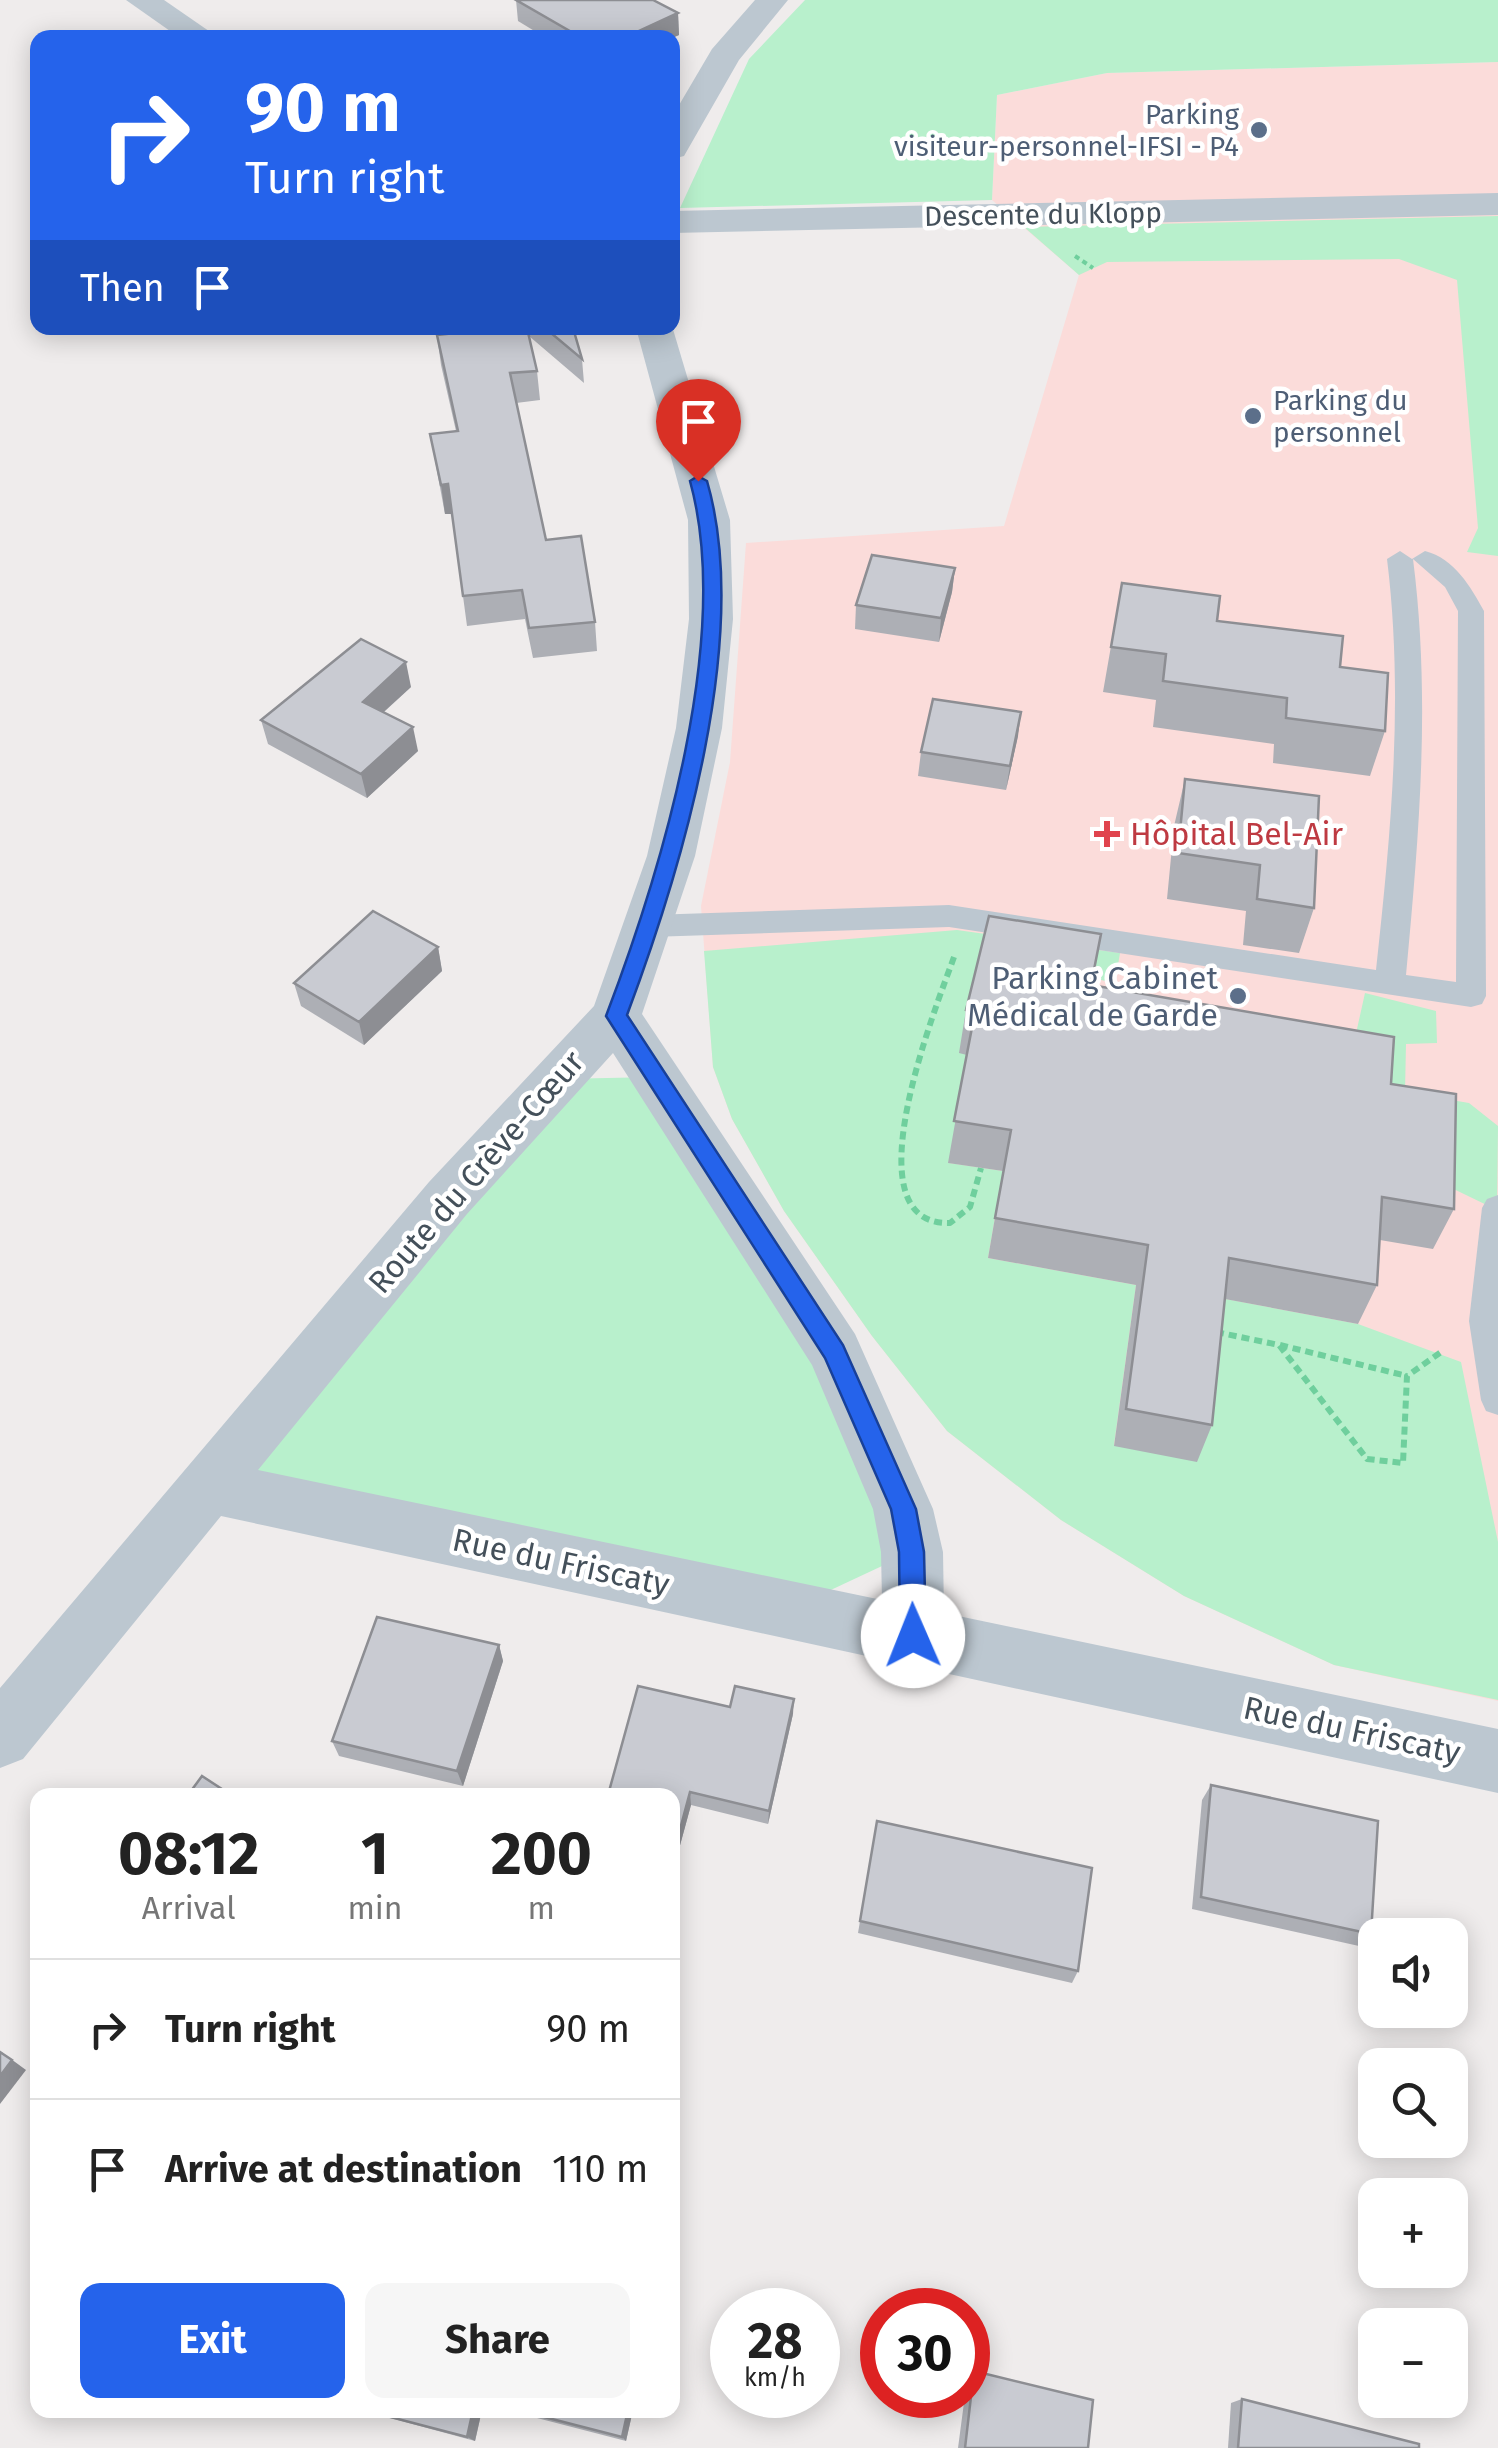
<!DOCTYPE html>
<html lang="en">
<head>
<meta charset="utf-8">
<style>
  body { margin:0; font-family:"Fira Sans",sans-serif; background:#f6f6f6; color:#222; height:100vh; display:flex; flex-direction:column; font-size:38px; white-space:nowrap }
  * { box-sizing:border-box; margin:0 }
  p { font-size:32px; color:#767676 }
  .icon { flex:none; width:55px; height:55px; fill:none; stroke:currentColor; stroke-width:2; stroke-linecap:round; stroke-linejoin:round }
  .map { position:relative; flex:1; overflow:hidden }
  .side { position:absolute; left:30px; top:1788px; width:650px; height:630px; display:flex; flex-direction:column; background:#fff; border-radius:20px; box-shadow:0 5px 25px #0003 }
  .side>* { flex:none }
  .top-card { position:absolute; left:30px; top:30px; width:650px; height:305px; border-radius:20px; box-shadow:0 5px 25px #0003; background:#2563eb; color:#fff; overflow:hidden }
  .controls { position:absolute; left:1358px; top:1918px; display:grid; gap:20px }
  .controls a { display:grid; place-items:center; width:110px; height:110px; border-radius:20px; background:#fff; box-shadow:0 5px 25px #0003; font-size:50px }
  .speed { position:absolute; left:710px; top:2288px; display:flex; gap:20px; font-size:50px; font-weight:700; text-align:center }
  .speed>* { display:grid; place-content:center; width:130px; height:130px; border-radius:50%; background:#fff; box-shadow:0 5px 25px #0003; line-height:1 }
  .speed small { font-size:25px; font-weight:400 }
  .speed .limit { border:15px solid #d22; background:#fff; color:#111 }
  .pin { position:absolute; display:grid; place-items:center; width:85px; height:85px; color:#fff; margin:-102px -42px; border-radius:50% 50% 50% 0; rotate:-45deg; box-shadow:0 0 10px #0007 }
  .pin .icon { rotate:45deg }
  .me { position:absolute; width:110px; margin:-55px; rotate:359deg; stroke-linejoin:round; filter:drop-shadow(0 0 8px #0008) }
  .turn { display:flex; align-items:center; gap:35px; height:210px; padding:0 50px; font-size:45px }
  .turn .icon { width:130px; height:130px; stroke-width:2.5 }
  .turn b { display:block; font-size:70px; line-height:85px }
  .then { display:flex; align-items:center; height:95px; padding:0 50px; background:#0003; gap:20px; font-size:38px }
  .eta { display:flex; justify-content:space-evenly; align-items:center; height:170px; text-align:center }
  .eta b { font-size:60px; font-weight:700; line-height:70px }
  .button { display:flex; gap:20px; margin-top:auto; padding:20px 50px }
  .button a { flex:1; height:115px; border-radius:20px; background:#2563eb; color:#fff; font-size:40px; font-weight:700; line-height:115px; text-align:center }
  .button a+a { background:#f6f6f6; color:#222 }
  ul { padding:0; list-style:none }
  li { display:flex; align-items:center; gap:30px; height:140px; padding:0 50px; border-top:2px solid #e0e0e0 }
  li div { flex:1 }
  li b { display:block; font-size:38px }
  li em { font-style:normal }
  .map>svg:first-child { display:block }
  .medical { fill:#fbdcda }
  .green { fill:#b8f0cc }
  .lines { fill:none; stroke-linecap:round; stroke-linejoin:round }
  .path-far1 { stroke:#6fcf9d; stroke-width:4; stroke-dasharray:5 4; stroke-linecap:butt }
  .path { stroke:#6fcf9d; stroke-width:6; stroke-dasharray:8 5; stroke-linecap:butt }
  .lane { fill:#bcc7d0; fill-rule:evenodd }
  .street { fill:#bcc7d0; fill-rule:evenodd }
  .wall { fill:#adafb5 }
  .shaded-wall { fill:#8d8e93 }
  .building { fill:#c9cbd2; stroke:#8d8e93; stroke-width:2.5 }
  .route { fill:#2563eb; stroke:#184099; stroke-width:2.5 }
  .service-dot { fill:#5c6f8a; stroke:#fff; stroke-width:4 }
  .health-dot { fill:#e0444e; stroke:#fff; stroke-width:4 }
  .labels { text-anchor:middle; stroke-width:9; stroke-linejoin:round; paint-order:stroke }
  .far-service-label { font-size:28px; fill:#4e5e75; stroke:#fff; text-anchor:end }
  .far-street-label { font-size:28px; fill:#44505a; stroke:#fff }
  .health-label { font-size:32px; fill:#be3a42; stroke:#fff; text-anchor:start }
  .service-label { font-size:32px; fill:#4e5e75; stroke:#fff; text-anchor:end }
  .street-label { font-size:32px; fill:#44505a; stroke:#fff }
</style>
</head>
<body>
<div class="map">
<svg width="1498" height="2448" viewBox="0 0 1498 2448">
  <rect width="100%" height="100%" fill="#efecec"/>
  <polygon class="medical" points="1498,62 1498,1701 1334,1665 1184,1596 1061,1520 947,1431 872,1336 784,1211 732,1119 713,1067 701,906 730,762 746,543 1004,526 1079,275 992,200 997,95 1107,73"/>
  <g class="green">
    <polygon points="805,0 1498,0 1498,62 1107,73 997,95 992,200 680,208 749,59"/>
    <polygon points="1498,216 1498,556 1467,552 1478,528 1457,280 1399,259 1107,262 1079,275 1024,227"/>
    <polygon points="957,930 1120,953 1115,983 1092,978 1009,1062 949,1163 1003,1171 988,1258 1136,1285 1114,1445 1197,1461 1215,1297 1358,1324 1461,1362 1498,1542 1498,1700 1334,1665 1184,1596 1061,1520 947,1431 872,1336 784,1211 732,1119 713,1067 704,951"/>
    <polygon points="1365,993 1436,1011 1437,1043 1406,1044 1405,1092 1469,1103 1498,1126 1497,1210 1435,1180 1355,1038"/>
    <polygon points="656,1077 835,1352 912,1552 788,1610 210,1487 558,1079"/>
  </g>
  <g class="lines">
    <polyline class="path-far1" points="1075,256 1093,268"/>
    <g class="path">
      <path d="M954 957C937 1005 847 1226 950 1223L970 1207 981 1168"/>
      <polyline points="1216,1332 1279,1345 1367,1459 1403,1463 1407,1376 1444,1350"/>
      <polyline points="1280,1345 1407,1376"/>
    </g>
    <g class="lane">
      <path d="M1400 551 1412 559 1425 551C1455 559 1470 586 1484 611L1486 996 1482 1004 1471 1007 949 927 650 937 640 934 635 926 640 918 650 915 949 905 1376 970C1391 832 1404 697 1387 559ZM1413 559 1445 587 1458 611 1456 982 1406 975C1419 835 1431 699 1413 559Z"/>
      <polygon points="1498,1195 1498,1415 1486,1411 1481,1400 1469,1321 1482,1208 1487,1199"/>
    </g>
    <g class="street">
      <polygon points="126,0 164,0 219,38 180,38"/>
      <polygon points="755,0 788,0 739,60 684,156 672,159 672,117 712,49"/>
      <polygon points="1498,193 1498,215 672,233 672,211"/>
      <path d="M672 326 730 520 733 619 722 728 695 856 642 1014 855 1334 933 1509 943 1552 944 1613 1498 1729V1793L221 1516 23 1759 0 1768V1688L429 1182 594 1006 647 856 676 728 689 619 688 520 636 328ZM613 1053 812 1365 873 1509 881 1552 882 1600 258 1470 467 1214Z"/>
    </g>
  </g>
  <g class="wall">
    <polygon points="516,0 678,13 679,35 672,38 546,38 518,21"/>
    <polygon points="502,328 573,328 582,359 584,383 529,336 537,371 540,400 516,403 546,540 595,622 597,651 533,658 525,619 467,626 452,514 445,514 430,434 456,431 441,365 437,335"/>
    <polygon points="955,568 952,592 939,642 855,629 856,605"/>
    <polygon points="1122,583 1217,621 1340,667 1385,731 1370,776 1273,763 1274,744 1153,727 1156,700 1103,692"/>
    <polygon points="411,687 384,712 418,751 367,798 268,744 261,720"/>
    <polygon points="1018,736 1006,790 918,776 921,752"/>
    <polygon points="1185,779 1314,908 1299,953 1243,945 1246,911 1167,899 1174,826"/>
    <polygon points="438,947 442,971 364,1045 301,1006 294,983"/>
    <polygon points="1091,985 1391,1084 1454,1209 1433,1249 1380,1240 1377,1285 1358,1324 1225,1299 1212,1425 1197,1462 1114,1446 1136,1285 988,1258 1003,1171 948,1163 967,1055 959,1053 966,1010"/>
    <polygon points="499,1645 503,1661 463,1786 339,1756 332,1741"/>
    <polygon points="793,1714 768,1824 691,1805 679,1849 672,1848 672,1795"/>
    <polygon points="1211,1785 1371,1934 1359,1946 1192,1909 1202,1800"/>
    <polygon points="877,1821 1078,1971 1072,1983 858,1933"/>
    <polygon points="974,2371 1088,2448 958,2448 965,2395 968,2395 968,2376"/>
    <polygon points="1242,2399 1419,2448 1228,2448 1231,2403"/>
    <polygon points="372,2410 482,2410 475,2441 383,2416 371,2412"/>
    <polygon points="506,2410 633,2410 626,2441"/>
  </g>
  <g class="shaded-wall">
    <polygon points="678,13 679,35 672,38 624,38"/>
    <polygon points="448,484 453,514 445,514 441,485"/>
    <polygon points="955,568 952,592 939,642 941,618"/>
    <polygon points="406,662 411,687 368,726 363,702"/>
    <polygon points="1021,712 1018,736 1006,790 1010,766"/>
    <polygon points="413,727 418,751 367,798 361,774"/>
    <polygon points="438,947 442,971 364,1045 359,1022"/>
    <polygon points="499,1645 503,1661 463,1786 457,1771"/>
    <polygon points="794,1699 793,1714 768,1824 769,1811"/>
    <polygon points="690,1792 691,1805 679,1849 678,1837"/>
    <polygon points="0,2051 26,2070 0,2104"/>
    <polygon points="473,2410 482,2410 475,2441 467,2437"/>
    <polygon points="628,2410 633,2410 626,2441 622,2437"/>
  </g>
  <g class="building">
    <polygon points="516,0 653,0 678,13 624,38 582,38"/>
    <polygon points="502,328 527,328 537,371 510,373 546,540 581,536 595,622 529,628 522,590 463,596 448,484 441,485 430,434 458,431 437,335"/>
    <polygon points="545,328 573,328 582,359"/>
    <polygon points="872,555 955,568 941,618 856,605"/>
    <polygon points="1122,583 1220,596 1217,621 1343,636 1340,667 1388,673 1385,731 1286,718 1287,698 1163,681 1166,654 1111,647"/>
    <polygon points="361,639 406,662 363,702 413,727 361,774 261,720"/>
    <polygon points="933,699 1021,712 1010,766 921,752"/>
    <polygon points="1185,779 1319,796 1314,908 1257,899 1260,865 1178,853"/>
    <polygon points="373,911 438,947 359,1022 294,983"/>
    <polygon points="989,916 1101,934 1091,985 1394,1037 1391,1084 1456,1094 1454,1209 1382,1197 1377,1285 1229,1258 1212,1425 1126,1409 1148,1245 995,1218 1011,1130 954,1121 975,1012 966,1010"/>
    <polygon points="377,1617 499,1645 457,1771 332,1741"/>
    <polygon points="638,1686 730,1707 735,1686 794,1699 769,1811 690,1792 678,1837 672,1836 672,1795 608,1795"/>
    <polygon points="202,1776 231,1795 188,1795"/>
    <polygon points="1211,1785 1378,1821 1371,1934 1201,1897"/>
    <polygon points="877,1821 1092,1868 1078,1971 860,1921"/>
    <polygon points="0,2052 12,2060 0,2076"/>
    <polygon points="974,2371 1093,2400 1088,2448 965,2448"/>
    <polygon points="1242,2399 1419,2444 1419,2448 1238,2448"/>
    <polygon points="372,2410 473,2410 467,2437 371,2412"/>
    <polygon points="517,2410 628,2410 622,2437"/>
  </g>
  <path class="route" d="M698 476 707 481C752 636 682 868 627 1015L843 1345 916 1509 924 1552 926 1636 922 1645 913 1648 904 1645 900 1636 899 1552 891 1509 825 1358 606 1016C662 869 733 636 690 481Z"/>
  <g class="service-dot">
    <circle cx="1259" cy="130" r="10"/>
    <circle cx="1253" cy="416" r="10"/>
    <circle cx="1238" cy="996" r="10"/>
  </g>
  <path class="health-dot" d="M1102 819h10v10h10v10h-10v10h-10v-10h-10v-10h10z"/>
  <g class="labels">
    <g class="far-service-label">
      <text x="1239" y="124">Parking<tspan x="1239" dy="32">visiteur-personnel-IFSI - P4</tspan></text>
      <text x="1273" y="410" text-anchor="start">Parking du<tspan x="1273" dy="32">personnel</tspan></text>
    </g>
    <g class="far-street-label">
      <text transform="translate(1043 214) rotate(-1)" y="10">Descente du Klopp</text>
    </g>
    <g class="health-label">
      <text x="1130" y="845">Hôpital Bel-Air</text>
    </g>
    <g class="service-label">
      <text x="1218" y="989">Parking Cabinet<tspan x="1218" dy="37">Médical de Garde</tspan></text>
    </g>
    <g class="street-label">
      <text transform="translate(476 1172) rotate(-49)" y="11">Route du Crève-Cœur</text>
      <text transform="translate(561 1562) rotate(12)" y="11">Rue du Friscaty</text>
      <text transform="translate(1352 1730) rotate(12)" y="11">Rue du Friscaty</text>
    </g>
  </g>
</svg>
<div class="controls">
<a><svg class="icon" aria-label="sound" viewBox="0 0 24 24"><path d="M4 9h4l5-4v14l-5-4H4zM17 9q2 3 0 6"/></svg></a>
<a><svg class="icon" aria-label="search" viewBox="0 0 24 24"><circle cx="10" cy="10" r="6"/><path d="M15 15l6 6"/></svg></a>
<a>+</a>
<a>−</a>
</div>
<div class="speed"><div>28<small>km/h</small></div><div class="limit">30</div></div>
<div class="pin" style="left:698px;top:481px;background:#d93025"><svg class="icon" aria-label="arrive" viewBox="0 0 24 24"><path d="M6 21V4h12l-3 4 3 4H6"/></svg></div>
<svg class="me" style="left:913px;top:1636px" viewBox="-20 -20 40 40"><circle r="19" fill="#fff"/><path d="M0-13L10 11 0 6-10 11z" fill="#2563eb"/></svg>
<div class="top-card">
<div class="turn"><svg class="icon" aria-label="right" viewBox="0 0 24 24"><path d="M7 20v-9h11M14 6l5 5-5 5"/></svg><div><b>90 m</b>Turn right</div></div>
<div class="then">Then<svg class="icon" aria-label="arrive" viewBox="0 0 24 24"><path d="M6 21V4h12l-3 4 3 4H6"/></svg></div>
</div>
<section class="side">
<div class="eta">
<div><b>08:12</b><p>Arrival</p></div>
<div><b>1</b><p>min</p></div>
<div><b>200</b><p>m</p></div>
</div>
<ul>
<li><svg class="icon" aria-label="right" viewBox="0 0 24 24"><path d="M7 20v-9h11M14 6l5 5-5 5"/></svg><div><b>Turn right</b></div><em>90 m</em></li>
<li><svg class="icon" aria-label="arrive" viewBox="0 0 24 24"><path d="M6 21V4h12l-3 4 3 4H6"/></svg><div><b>Arrive at destination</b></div><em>110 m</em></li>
</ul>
<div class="button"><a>Exit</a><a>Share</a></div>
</section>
</div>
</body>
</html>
